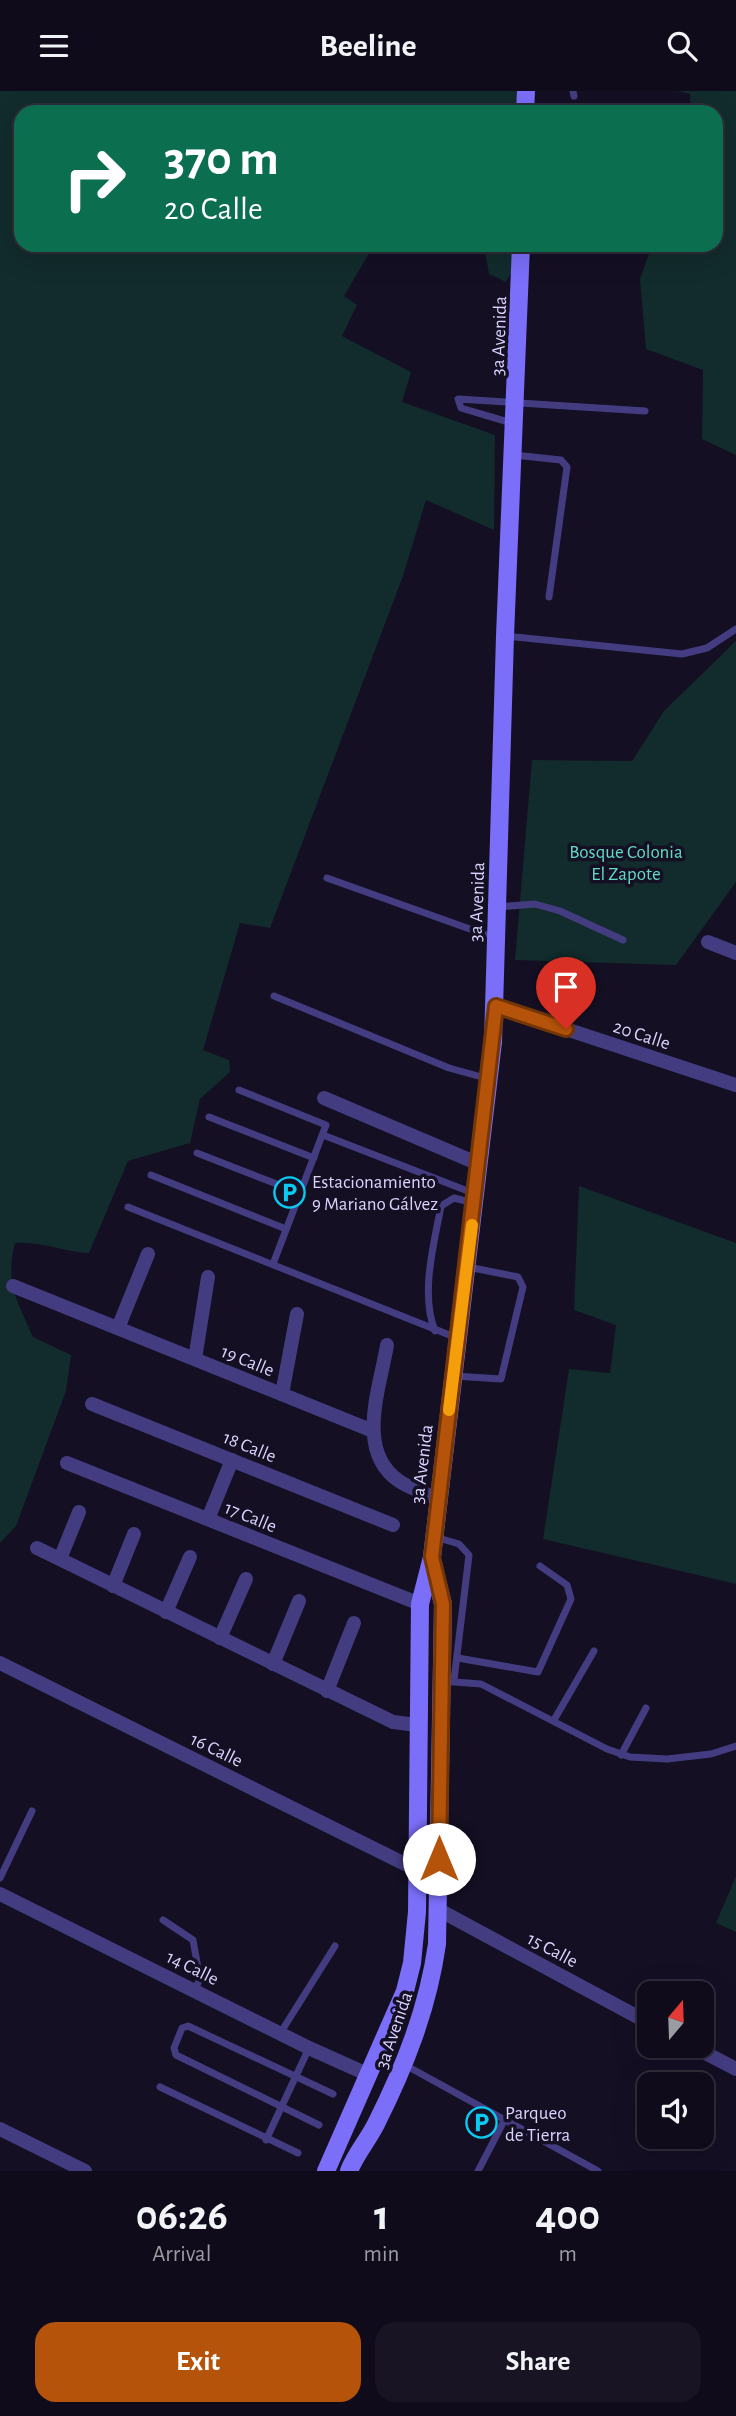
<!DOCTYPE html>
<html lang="en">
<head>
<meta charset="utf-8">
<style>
  body { margin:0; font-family:"Alegreya Sans",sans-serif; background:#181423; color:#f1f3f6; height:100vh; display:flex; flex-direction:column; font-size:26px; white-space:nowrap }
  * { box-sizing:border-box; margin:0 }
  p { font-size:23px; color:#9b9ba2 }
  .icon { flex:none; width:38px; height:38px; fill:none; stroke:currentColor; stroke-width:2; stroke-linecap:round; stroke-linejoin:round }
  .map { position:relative; height:2080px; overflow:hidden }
  .panel { display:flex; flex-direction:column; background:#0f0b1a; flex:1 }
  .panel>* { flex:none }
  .guide { position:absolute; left:14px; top:14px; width:709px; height:147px; border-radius:21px; box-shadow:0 7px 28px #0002,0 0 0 2px #2f2b39; background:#0b6e4f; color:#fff; overflow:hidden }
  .needle { width:46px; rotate:19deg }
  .buttons { position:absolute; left:637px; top:1890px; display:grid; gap:14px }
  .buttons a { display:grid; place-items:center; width:77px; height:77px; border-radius:14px; background:#0f0b1a; box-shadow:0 7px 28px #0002,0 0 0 2px #2f2b39; font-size:35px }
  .pin { position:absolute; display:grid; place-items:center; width:60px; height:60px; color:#fff; margin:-72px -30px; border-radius:50% 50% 50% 0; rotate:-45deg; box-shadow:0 0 7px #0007 }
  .pin .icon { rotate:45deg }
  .me { position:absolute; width:77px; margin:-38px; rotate:0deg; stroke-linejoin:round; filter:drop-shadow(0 0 5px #0008) }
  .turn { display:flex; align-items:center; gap:24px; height:147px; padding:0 35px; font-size:32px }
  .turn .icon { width:91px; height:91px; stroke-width:2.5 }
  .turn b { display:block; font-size:49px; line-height:60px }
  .eta { display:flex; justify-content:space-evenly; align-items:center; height:119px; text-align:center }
  .eta b { font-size:42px; font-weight:600; line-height:49px }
  .button { display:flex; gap:14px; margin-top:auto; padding:14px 35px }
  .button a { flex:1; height:80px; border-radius:21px; background:#b45309; color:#fff; font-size:28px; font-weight:600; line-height:80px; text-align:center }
  .button a+a { background:#181423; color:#f1f3f6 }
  header { display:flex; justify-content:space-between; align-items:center; height:91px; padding:0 35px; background:#0f0b1a; font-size:32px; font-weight:600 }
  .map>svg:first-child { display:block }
  .green { fill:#122b2c }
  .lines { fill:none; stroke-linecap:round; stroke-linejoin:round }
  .lane { stroke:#433c80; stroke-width:7 }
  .street { stroke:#433c80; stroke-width:14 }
  .secondary { stroke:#7b6ef9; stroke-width:18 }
  .route-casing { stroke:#753606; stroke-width:18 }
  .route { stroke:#b45309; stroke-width:12 }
  .slow { stroke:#f59e0b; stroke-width:12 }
  .labels { text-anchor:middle; stroke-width:7; stroke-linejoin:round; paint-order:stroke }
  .street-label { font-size:19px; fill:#dad3fd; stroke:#140f23 }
  .park-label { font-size:19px; fill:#62dac4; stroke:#140f23 }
  .poi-label { font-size:19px; fill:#dad3fd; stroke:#140f23; text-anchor:start }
</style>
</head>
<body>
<header><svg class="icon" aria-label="menu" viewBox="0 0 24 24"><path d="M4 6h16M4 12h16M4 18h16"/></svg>Beeline<svg class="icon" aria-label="search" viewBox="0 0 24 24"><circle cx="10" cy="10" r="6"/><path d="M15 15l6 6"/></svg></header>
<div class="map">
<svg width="736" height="2080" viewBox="0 0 736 2080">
  <rect width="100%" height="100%" fill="#140f23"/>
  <g class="green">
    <path d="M0 0H522L521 21H21V154H374L344 205 357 214 342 245 411 281 402 311 495 344 494 439 426 409 403 485 270 837 240 832 203 959 229 969 230 981 200 1008 190 1052 128 1070 89 1162C63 1161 41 1150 15 1152 5 1193 17 1209 33 1246L71 1264 66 1300 16 1435 0 1452Z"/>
    <polygon points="677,0 736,0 736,364 702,348 703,279 646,258 640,188 652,154 716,154 716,21 691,21 690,3"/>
    <polygon points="484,154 516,154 516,172 506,191 489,183"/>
    <polygon points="736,550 736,791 676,874 515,869 532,669 632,670 664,620"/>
    <polygon points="579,1095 736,1152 736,1493 543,1448 569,1278 610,1282 616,1234 574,1219"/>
    <polygon points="736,1785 736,1841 716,1832"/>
  </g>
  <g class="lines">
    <g class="lane">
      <polyline points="573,0 574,5"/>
      <polyline points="515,333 461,317 458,308 645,320"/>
      <polyline points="514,364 561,369 567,376 549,506"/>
      <polyline points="506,545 682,563 707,557 736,538"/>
      <polyline points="327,787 495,847"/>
      <polyline points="497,816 535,813 560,820 623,849"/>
      <polyline points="274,905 449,977 489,988"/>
      <polyline points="239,999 326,1034 273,1173"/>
      <polyline points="209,1026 314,1067"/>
      <polyline points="323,1044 473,1102"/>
      <polyline points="197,1062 300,1102"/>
      <polyline points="151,1084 286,1138"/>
      <polyline points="128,1116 457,1247"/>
      <path d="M435 1240C420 1203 434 1153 441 1115L454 1107 474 1112"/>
      <polyline points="454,1285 501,1288 523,1196 518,1186 468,1176"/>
      <polyline points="435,1446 459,1453 469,1464 454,1589"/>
      <polyline points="458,1567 538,1581 571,1508 567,1494 540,1475"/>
      <polyline points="441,1590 481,1593 607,1658 630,1666 667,1668 711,1663 736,1655"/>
      <polyline points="554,1629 594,1560"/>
      <polyline points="621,1664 646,1617"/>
      <polyline points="0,1787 32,1720"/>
      <polyline points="163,1829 193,1849 200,1888 195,1898"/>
      <polyline points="281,1941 335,1855"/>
      <polyline points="405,1974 598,2080"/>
      <polyline points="160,1996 298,2062"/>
      <polyline points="319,2034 176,1964 174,1957 182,1937 188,1935 333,2003"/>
      <polyline points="266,2049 309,1957"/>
      <polyline points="478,2080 504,2030"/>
    </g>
    <g class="street">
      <polyline points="708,851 736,862"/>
      <polyline points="496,915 736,994"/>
      <polyline points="324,1007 479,1073"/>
      <polyline points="13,1195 373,1340"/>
      <polyline points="118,1237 148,1163"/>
      <path d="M387 1254C380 1297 355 1360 399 1390 411 1398 425 1402 438 1408"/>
      <polyline points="195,1268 208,1186"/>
      <polyline points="282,1303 297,1223"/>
      <polyline points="92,1313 393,1434"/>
      <polyline points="67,1372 420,1513"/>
      <polyline points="208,1428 232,1369"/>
      <polyline points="37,1457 393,1631 417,1634"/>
      <polyline points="60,1468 79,1421"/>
      <polyline points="113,1495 134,1443"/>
      <polyline points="166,1521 190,1466"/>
      <polyline points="220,1547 246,1488"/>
      <polyline points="0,1572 417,1779"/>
      <polyline points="273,1573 299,1510"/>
      <polyline points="327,1600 354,1532"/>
      <polyline points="0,1803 309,1957 369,1984"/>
      <polyline points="439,1819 649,1932"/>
      <polyline points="692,1955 736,1978"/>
      <polyline points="0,2038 85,2080"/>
    </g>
    <g class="secondary">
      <polyline points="525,21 526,0"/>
      <polyline points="326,2080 405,1900 412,1872 417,1821 420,1513 432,1466 493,951 505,545 521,154"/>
      <path d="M349 2080C355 2064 368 2049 376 2033 405 1975 428 1917 437 1853L443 1513 432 1470"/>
    </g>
  </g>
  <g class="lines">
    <defs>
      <polyline id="route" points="439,1768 443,1513 432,1466 496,915 566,938"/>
    </defs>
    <use href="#route" class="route-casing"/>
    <use href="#route" class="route"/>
    <polyline class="slow" points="449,1319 472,1134"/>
  </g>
  <defs>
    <symbol id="parking-ring" viewBox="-11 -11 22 22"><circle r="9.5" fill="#140f23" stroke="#0acaf1" stroke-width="1.5"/><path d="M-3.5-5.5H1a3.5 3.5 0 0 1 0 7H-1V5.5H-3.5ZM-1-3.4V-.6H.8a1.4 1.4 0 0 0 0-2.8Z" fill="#0acaf1"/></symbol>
  </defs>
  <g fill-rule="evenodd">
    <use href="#parking-ring" x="272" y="1084" width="35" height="35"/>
    <use href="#parking-ring" x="464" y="2014" width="35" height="35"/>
  </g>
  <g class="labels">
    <g class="street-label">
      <text transform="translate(498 245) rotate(-88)" y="7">3a Avenida</text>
      <text transform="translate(476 811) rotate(-88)" y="7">3a Avenida</text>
      <text transform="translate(642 943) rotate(18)" y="7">20 Calle</text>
      <text transform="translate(248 1269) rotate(22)" y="7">19 Calle</text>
      <text transform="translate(250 1355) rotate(22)" y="7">18 Calle</text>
      <text transform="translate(421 1373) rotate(-83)" y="7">3a Avenida</text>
      <text transform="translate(251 1425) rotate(22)" y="7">17 Calle</text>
      <text transform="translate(217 1658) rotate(26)" y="7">16 Calle</text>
      <text transform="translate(553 1858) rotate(28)" y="7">15 Calle</text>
      <text transform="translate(193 1876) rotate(26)" y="7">14 Calle</text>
      <text transform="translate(393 1939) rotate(-71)" y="7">3a Avenida</text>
    </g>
    <g class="park-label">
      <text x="626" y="767">Bosque Colonia<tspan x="626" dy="22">El Zapote</tspan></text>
    </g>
    <g class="poi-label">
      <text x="312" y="1097">Estacionamiento<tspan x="312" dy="22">9 Mariano Gálvez</tspan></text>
      <text x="505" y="2028">Parqueo<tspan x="505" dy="22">de Tierra</tspan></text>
    </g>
  </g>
</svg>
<div class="buttons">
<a><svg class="needle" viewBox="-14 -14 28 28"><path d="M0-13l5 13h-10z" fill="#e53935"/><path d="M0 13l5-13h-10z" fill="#9b9ba2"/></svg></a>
<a><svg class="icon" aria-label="sound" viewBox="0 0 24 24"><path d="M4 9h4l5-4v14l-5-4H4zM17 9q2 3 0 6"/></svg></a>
</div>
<div class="pin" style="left:566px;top:938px;background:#d93025"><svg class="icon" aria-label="arrive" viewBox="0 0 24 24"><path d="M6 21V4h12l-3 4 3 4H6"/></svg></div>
<svg class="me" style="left:439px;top:1768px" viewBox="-20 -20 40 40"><circle r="19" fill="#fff"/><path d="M0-13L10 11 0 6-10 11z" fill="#b45309"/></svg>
<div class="guide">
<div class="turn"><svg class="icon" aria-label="right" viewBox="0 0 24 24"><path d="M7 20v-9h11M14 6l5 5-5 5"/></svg><div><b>370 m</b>20 Calle</div></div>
</div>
</div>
<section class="panel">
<div class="eta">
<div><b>06:26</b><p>Arrival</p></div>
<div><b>1</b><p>min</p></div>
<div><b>400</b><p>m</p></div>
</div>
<div class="button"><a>Exit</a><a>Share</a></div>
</section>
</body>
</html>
